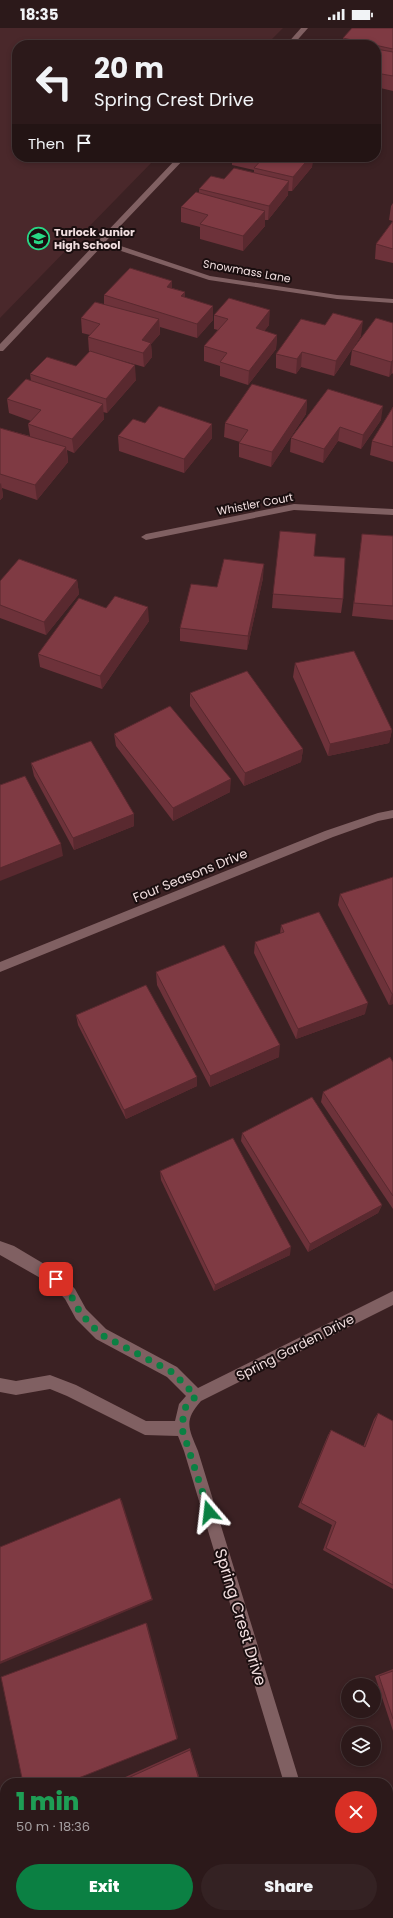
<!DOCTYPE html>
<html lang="en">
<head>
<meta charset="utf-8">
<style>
  body { margin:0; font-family:Poppins,sans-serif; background:#342223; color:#f1f3f6; height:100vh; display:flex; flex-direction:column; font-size:15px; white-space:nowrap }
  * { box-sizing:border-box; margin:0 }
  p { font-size:13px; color:#a6a0a2 }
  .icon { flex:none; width:22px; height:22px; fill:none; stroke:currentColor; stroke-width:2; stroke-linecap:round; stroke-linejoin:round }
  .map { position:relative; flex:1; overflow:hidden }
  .sheet { position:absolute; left:0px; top:1750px; width:393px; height:140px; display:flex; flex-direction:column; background:#2c191a; border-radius:16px 16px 0 0; box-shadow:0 2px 6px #0003,0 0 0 1px #483839 }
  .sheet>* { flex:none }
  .hud { position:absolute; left:12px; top:12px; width:369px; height:122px; border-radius:16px; box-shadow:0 2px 6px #0003,0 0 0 1px #483839; background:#2c191a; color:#f1f3f6; overflow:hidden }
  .buttons { position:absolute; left:341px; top:1650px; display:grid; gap:8px }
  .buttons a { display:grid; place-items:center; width:40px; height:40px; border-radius:50%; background:#2c191a; box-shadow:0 2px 6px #0003,0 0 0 1px #483839; font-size:20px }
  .pin { position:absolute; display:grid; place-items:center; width:34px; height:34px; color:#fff; margin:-17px; border-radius:8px; box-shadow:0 2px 6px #0006 }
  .me { position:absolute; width:44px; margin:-22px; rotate:343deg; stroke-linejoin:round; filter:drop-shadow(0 0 3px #0008) }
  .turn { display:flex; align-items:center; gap:14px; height:84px; padding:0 16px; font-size:18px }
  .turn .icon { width:52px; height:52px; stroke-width:2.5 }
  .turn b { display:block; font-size:28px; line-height:34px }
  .then { display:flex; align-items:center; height:38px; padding:0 16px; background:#0003; gap:8px; font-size:15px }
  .round { display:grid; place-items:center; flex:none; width:42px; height:42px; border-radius:21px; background:#342223 }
  .head { display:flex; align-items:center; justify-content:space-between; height:68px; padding:0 16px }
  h1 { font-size:24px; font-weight:800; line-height:30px; color:#1e9e55 }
  .primary-button { display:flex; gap:8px; margin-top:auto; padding:8px 16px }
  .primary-button a { flex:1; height:46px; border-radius:24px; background:#0b8043; color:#fff; font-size:16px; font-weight:800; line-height:46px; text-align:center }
  .primary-button a+a { background:#342223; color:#f1f3f6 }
  .status { display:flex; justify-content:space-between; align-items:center; height:28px; padding:0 20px; background:#2c191a; direction:ltr }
  .status svg { height:11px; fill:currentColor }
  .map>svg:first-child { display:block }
  .built { fill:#4a282b }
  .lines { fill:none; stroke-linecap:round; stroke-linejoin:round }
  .minor { fill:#806062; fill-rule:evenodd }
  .wall { fill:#6d323a }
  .shaded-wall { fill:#59292f }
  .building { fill:#7f3a43; stroke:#59292f }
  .route { stroke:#0b8043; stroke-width:7; stroke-dasharray:0 12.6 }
  .labels { text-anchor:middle; stroke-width:4; stroke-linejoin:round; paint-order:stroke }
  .far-poi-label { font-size:11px; font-weight:bold; fill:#f1dedf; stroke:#1a0e0f; text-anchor:start }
  .far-street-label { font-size:11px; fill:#f1dedf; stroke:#1a0e0f }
  .street-label { font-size:13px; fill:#f1dedf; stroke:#1a0e0f }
  .near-street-label { font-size:16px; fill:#f1dedf; stroke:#1a0e0f }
</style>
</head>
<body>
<div class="status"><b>18:35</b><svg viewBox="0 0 49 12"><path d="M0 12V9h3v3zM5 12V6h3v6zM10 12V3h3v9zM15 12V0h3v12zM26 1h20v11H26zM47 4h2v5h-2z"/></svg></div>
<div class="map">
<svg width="393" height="1890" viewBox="0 0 393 1890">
  <rect width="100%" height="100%" fill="#3b2123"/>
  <polygon class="built" points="0,0 283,0 266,17 17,17 17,129 157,129 0,290"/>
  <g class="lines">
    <g class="minor">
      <polygon points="301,0 308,0 293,17 286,17"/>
      <polygon points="178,129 186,129 106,213 210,248 337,267 393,271 393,275 337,271 209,252 103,217 3,323 0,323 0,316"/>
      <polygon points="294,476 393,481 393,487 294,482 146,512 141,509 146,506"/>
      <polygon points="393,782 393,790 378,793 333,809 0,944 0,934 325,803 378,785"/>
      <path d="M0 1213 14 1218 61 1246 75 1261 86 1281 106 1301 177 1339 198 1360 393 1263V1277L201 1373C183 1393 189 1401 198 1423L300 1755H284L184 1423 178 1408 145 1407 67 1368 50 1361 16 1367 0 1364V1350L16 1353 50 1347 76 1357 146 1393H175L179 1376 186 1368 167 1349 96 1311 76 1291 65 1271 51 1256 0 1227Z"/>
      <polygon points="323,1885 341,1885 343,1890 325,1890"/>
    </g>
  </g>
  <g class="wall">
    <polygon points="393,0 393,63 376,59 376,17 334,17 343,14 343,10"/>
    <polygon points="232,129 313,129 312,139 292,163 288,163 288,167 268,192 265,192 265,198 243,223 200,211 200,199 181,194 181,179 199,165 199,161 224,151 254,145 254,142 232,137"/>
    <polygon points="393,175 393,235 375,231 376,216 393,193 389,192 391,178"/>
    <polygon points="172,260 185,264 185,269 213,292 197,310 160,299 160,306 151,316 152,329 144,339 116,331 136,352 107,385 103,384 104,391 74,425 67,422 68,434 37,472 2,460 3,469 0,472 0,400 30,408 28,396 31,393 9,385 7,371 31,353 30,346 76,338 89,324 88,309 90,307 82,305 81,290 104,276 104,267"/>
    <polygon points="214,287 269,297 264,303 277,307 276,321 248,357 220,348 220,338 204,333 204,318 218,302 214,301"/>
    <polygon points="393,295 393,346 392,345 389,349 350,337 352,322"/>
    <polygon points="361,308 334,348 301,339 296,346 276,340 276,326"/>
    <polygon points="328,361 381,392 361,421 338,413 323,435 290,424 291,410"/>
    <polygon points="307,372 306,386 271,439 239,429 239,415 240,414 224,409 225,395"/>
    <polygon points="393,379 393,434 370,427 372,413"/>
    <polygon points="145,395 212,396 212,410 184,445 119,423 118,408"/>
    <polygon points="362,506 393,508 393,592 352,588"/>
    <polygon points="263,550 247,622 180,613 180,600 217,559"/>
    <polygon points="77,552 79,566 46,607 0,590 0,553"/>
    <polygon points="273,566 343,571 341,585 272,580"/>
    <polygon points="106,580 149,593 102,661 40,639 38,626"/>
    <polygon points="295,635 392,702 389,715 328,728 293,649"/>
    <polygon points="190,665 303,721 301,734 244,758 190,678"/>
    <polygon points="114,706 230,764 173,793 116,718"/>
    <polygon points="31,735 134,786 134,798 74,822 34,748"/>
    <polygon points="393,849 393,976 389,977 338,877 340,866"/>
    <polygon points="281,897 365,986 296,1011 254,925 255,914 280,906"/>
    <polygon points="156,944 279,1029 210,1059 157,957"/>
    <polygon points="76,987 197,1058 126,1091 78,997"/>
    <polygon points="393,1034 393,1181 321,1074 323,1064"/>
    <polygon points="242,1105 382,1177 378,1185 308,1224 241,1113"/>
    <polygon points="160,1143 290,1227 214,1263 161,1152"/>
    <polygon points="378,1385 393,1393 393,1561 323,1522 332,1497 298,1479 328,1407 331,1402 363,1419 374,1391"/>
    <polygon points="393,1641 393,1703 375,1648"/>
    <polygon points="190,1720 201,1755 112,1755"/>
    <polygon points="193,1885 227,1885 228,1890 181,1890"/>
  </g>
  <g class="shaded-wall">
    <polygon points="310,129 313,129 312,139 292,163 293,149"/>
    <polygon points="289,153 288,167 268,192 269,178"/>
    <polygon points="265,183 265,198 243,223 243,208"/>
    <polygon points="172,253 172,267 167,259"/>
    <polygon points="185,264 185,278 181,268"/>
    <polygon points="213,278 213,292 197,310 197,296"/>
    <polygon points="270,282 269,297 255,315 256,300"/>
    <polygon points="159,291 160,306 151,316 152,329 144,339 142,312"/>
    <polygon points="363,293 361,308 334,348 336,333"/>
    <polygon points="277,307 276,321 248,357 249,343"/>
    <polygon points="302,324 301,339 296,346 297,331"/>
    <polygon points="393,332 392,345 389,349 391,334"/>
    <polygon points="135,337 136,352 107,385 106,371"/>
    <polygon points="307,372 306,386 271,439 272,424"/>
    <polygon points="103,376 104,391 74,425 72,411"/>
    <polygon points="383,378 381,392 361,421 363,407"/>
    <polygon points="212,396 212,410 184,445 184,431"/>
    <polygon points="340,399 338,413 323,435 324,421"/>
    <polygon points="66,419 68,434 37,472 35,457"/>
    <polygon points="1,455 3,469 0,472 0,456"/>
    <polygon points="264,536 263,550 247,622 248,608"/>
    <polygon points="77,552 79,566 46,607 44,594"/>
    <polygon points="148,579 149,593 102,661 100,648"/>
    <polygon points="392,702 389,715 328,728 330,716"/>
    <polygon points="303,721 301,734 244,758 245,745"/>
    <polygon points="231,751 230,764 173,793 173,780"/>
    <polygon points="134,786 134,798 74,822 73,810"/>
    <polygon points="61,816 63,828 0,853 0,840"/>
    <polygon points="392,966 393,966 393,976 389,977"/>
    <polygon points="368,975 365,986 296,1011 298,1001"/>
    <polygon points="280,1017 279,1029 210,1059 210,1048"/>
    <polygon points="197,1049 197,1058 126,1091 124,1082"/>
    <polygon points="382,1177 378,1185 308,1224 310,1216"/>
    <polygon points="291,1219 290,1227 214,1263 215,1257"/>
    <polygon points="120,1470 122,1473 153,1572 0,1636 0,1634"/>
    <polygon points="146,1595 147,1595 178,1709 177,1711"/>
    <polygon points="190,1720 201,1755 200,1755 190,1722"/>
  </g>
  <g class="building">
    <polygon points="352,0 393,0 393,21 343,10"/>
    <polygon points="337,13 358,17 334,17"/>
    <polygon points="376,21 393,24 393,48 376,45"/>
    <polygon points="260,129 310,129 293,149 254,140 263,130"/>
    <polygon points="234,140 289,153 269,178 199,161 211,148 224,151"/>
    <polygon points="196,164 265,183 243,208 200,196 208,187 181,179"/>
    <polygon points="393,193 393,221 376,216"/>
    <polygon points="130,240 172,253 167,259 185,264 181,268 213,278 197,296 104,267"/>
    <polygon points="229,270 270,282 256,300 277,307 249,343 220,334 227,325 204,318 228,291 214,287"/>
    <polygon points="95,274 159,291 142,312 151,315 143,325 88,309 100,296 81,290"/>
    <polygon points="333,285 363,293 336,333 302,324 297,331 276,326 301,291 325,297"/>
    <polygon points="376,290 393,295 393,332 391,334 352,322"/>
    <polygon points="90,323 135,337 106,371 30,346 47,329 76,338"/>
    <polygon points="26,351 103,376 72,411 28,396 41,382 7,371"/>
    <polygon points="252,356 307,372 272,424 239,415 248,402 225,395"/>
    <polygon points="328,361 383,378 363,407 340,399 324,421 291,410"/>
    <polygon points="159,378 212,396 184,431 118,408 133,391 145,395"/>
    <polygon points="393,379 393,419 372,413"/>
    <polygon points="0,400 66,419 35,457 0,446"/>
    <polygon points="280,503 316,506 314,528 345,530 343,571 273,566"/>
    <polygon points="362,506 393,508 393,578 354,575"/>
    <polygon points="19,531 77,552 44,594 0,577 0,553"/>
    <polygon points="224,531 264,536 248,608 180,600 191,556 217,559"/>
    <polygon points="115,568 148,579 100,648 38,626 79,570 106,580"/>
    <polygon points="354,623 392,702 330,716 295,635"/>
    <polygon points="247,643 303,721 245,745 190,665"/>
    <polygon points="170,678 231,751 173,780 114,706"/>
    <polygon points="91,713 134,786 73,810 31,735"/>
    <polygon points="25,748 61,816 0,840 0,757"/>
    <polygon points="393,849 393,966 392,966 340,866"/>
    <polygon points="319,884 368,975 298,1001 255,914 284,904 281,897"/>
    <polygon points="224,917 280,1017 210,1048 156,944"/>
    <polygon points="146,957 197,1049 124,1082 76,987"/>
    <polygon points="390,1029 393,1034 393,1168 323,1064"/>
    <polygon points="312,1069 382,1177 310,1216 242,1105"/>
    <polygon points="233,1110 291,1219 215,1257 160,1143"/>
    <polygon points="378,1385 393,1393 393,1557 326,1520 336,1494 301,1475 331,1402 365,1419"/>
    <polygon points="120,1470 152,1571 0,1634 0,1519"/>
    <polygon points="146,1595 177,1711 66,1755 23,1755 1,1649"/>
    <polygon points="393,1643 393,1691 379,1648"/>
    <polygon points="190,1722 200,1755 117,1755"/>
    <polygon points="45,1885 146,1885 135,1890 46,1890"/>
    <polygon points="208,1885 226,1885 227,1890 196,1890"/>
  </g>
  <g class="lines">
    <polyline class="route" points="56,1251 70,1266 81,1286 100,1306 172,1344 196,1368 184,1381 182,1401 209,1484"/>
  </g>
  <defs>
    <symbol id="school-ring" viewBox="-11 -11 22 22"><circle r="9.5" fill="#1a0e0f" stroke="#28d885" stroke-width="1.5"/><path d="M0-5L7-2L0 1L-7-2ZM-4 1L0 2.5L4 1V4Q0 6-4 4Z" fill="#28d885"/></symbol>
  </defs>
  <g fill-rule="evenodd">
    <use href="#school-ring" x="26" y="198" width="25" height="25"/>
  </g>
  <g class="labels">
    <g class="far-poi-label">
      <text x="54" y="208">Turlock Junior<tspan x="54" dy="13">High School</tspan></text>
    </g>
    <g class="far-street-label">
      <text transform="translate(247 243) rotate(10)" y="4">Snowmass Lane</text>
      <text transform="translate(255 476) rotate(-11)" y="4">Whistler Court</text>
    </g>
    <g class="street-label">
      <text transform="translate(190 847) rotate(-22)" y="5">Four Seasons Drive</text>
      <text transform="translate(295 1319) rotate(-27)" y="5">Spring Garden Drive</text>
    </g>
    <g class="near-street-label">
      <text transform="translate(241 1589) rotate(73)" y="6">Spring Crest Drive</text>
    </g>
  </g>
</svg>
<div class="buttons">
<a><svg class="icon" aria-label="search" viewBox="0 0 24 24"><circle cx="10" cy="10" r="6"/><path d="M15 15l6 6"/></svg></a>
<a><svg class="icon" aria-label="layers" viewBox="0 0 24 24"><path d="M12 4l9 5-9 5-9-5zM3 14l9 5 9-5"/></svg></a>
</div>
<div class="pin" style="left:56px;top:1251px;background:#d93025"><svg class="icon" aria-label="arrive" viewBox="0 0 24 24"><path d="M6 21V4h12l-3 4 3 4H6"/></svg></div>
<svg class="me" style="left:209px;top:1484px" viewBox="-20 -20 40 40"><path d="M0-17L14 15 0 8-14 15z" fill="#0b8043" stroke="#fff" stroke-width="4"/></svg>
<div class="hud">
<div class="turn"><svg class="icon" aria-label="left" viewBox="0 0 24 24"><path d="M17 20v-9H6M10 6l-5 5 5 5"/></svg><div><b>20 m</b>Spring Crest Drive</div></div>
<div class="then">Then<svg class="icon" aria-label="arrive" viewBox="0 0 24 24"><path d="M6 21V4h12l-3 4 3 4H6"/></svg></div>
</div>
<section class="sheet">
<div class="head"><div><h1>1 min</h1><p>50 m · 18:36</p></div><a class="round" style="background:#d93025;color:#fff"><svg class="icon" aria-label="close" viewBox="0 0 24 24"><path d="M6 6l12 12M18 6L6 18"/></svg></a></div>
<div class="primary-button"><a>Exit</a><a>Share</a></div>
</section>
</div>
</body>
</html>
